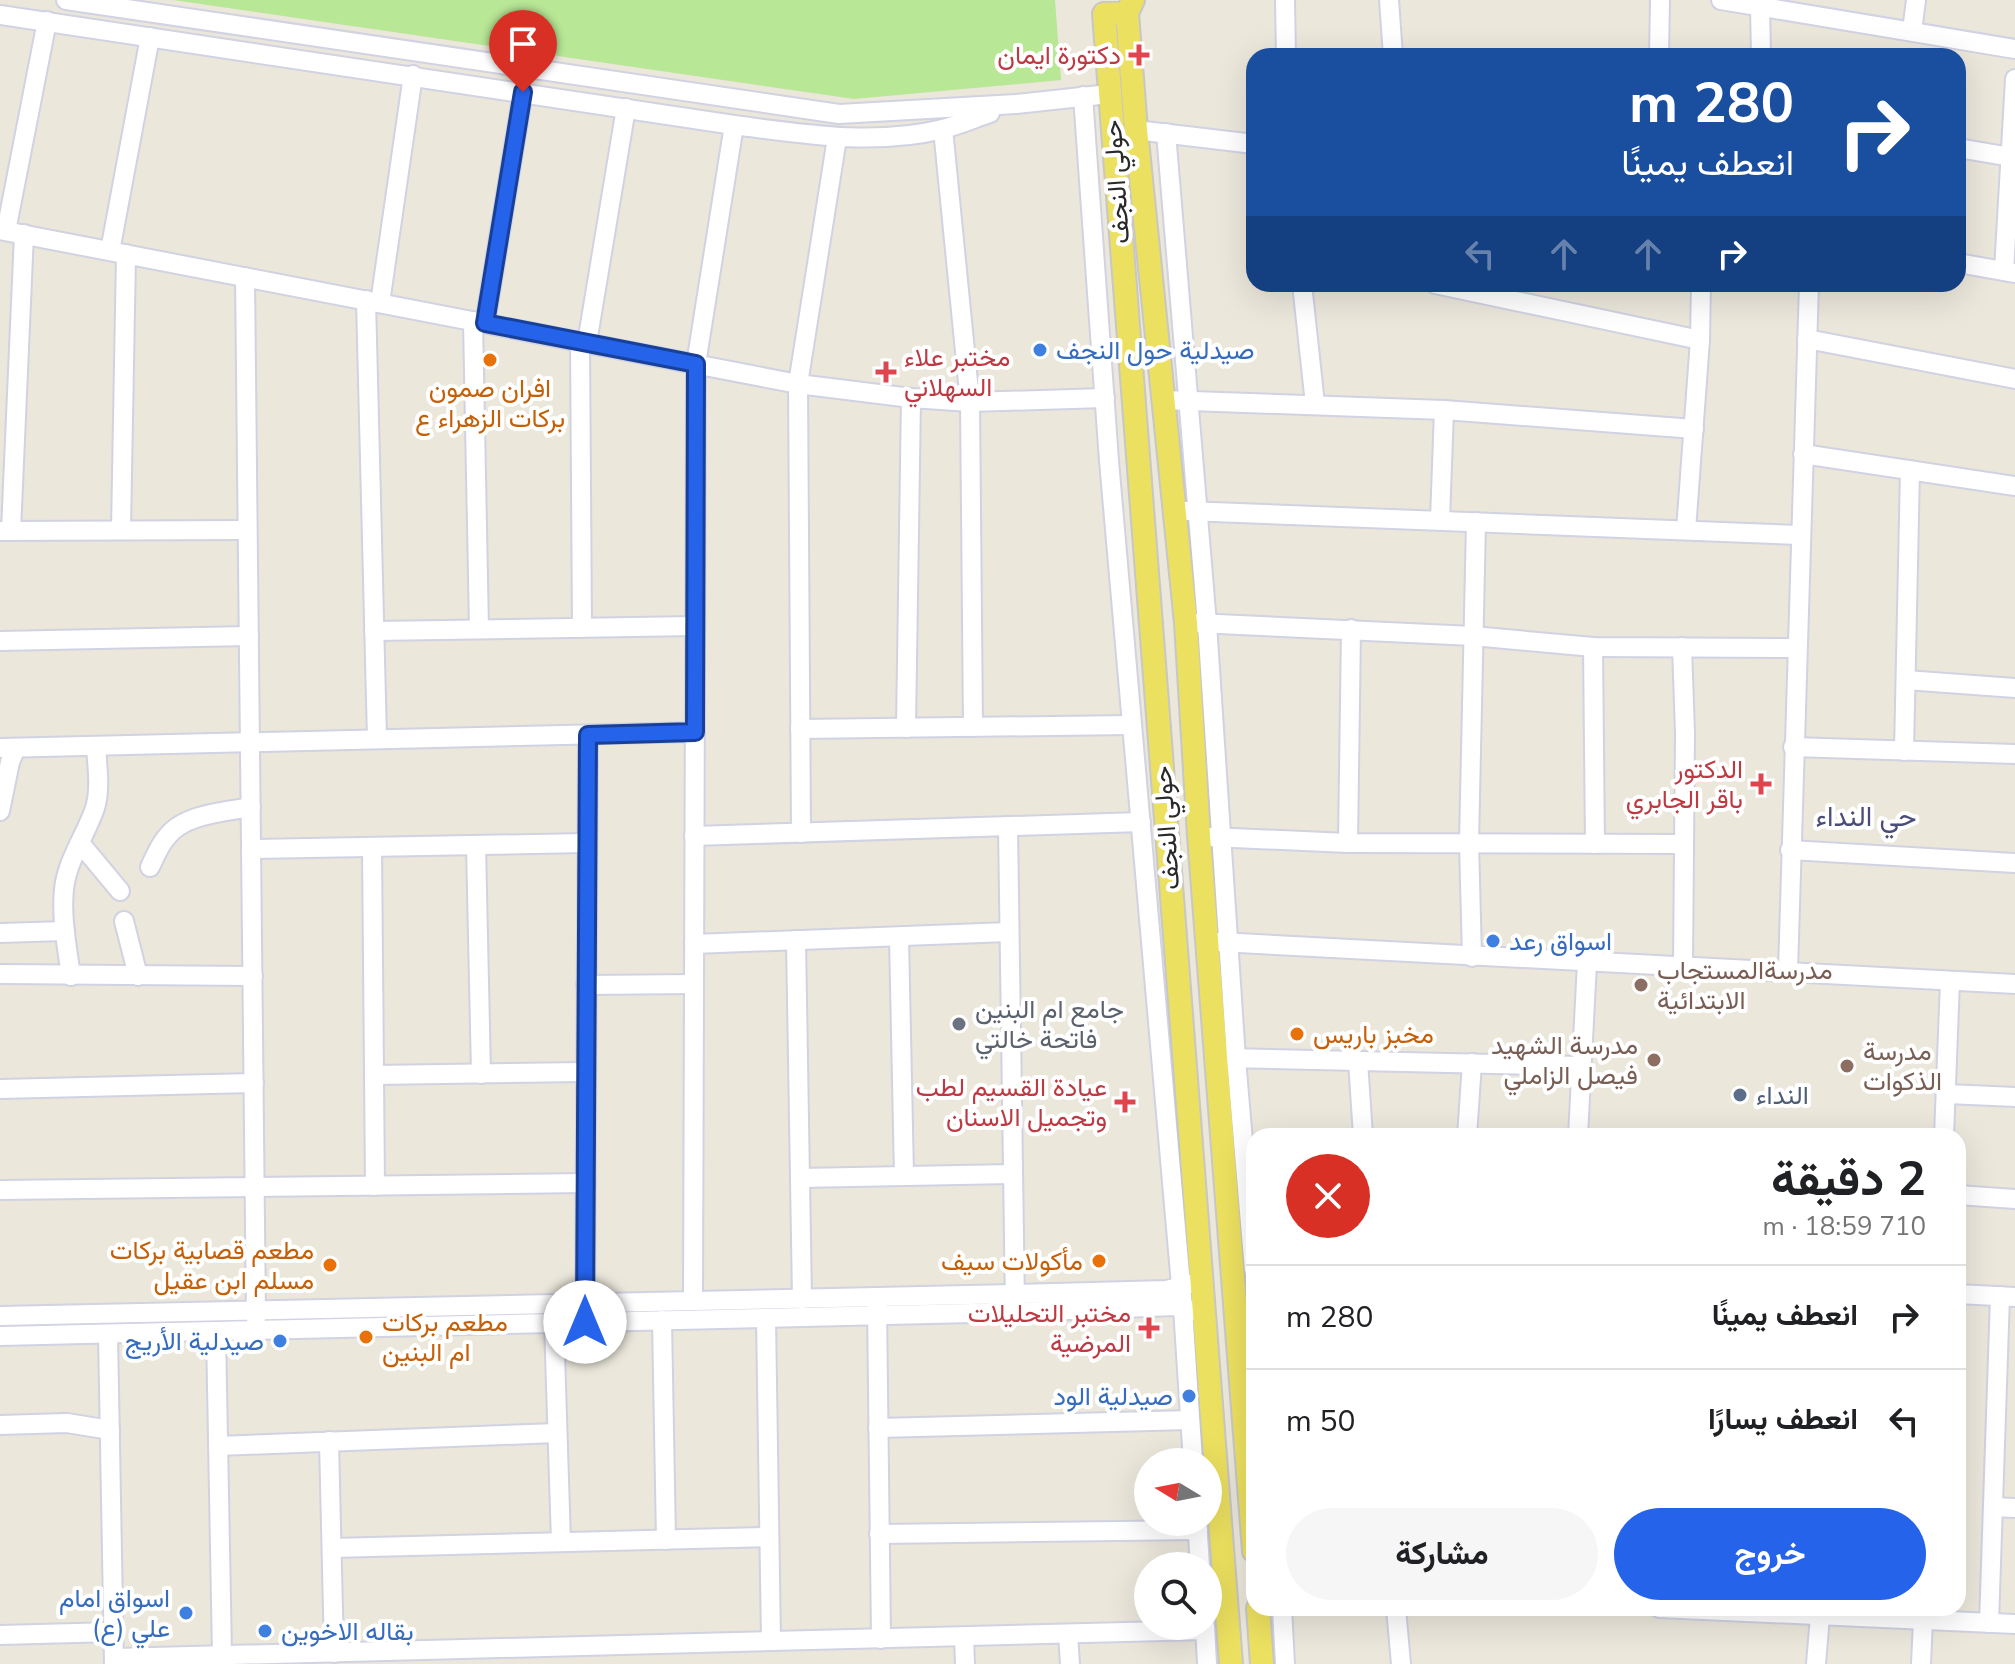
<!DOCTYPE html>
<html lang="ar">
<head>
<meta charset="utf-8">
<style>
  body { margin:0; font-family:"Nunito Sans",Vazirmatn,sans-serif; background:#f6f6f6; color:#202124; direction:rtl; height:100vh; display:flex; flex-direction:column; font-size:30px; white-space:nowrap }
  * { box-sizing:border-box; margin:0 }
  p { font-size:26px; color:#757577 }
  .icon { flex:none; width:44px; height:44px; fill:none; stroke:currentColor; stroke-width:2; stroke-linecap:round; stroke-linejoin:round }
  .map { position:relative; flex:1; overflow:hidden; direction:ltr }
  .sheet { position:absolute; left:1246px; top:1128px; width:720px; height:488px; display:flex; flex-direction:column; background:#fff; border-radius:24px; box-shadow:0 8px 32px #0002; direction:rtl }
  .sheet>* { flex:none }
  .guide { position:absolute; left:1246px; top:48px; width:720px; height:244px; border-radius:24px; box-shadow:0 8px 32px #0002; direction:rtl; background:#1a4fa0; color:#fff; overflow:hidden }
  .needle { width:52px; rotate:280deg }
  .fabs { position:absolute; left:1134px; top:1448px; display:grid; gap:16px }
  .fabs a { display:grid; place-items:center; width:88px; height:88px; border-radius:50%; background:#fff; box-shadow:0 8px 32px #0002; font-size:40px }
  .pin { position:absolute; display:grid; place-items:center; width:68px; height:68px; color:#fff; margin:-82px -34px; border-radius:50% 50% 50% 0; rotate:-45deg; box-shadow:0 0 8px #0007 }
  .pin .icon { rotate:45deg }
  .me { position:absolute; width:88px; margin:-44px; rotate:0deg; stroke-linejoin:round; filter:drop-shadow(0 0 6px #0008) }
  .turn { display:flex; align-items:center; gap:28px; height:168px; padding:0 40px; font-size:36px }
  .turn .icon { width:104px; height:104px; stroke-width:2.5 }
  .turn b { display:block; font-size:56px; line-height:68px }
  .lanes { display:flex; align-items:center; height:76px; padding:0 40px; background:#0003; justify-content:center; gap:40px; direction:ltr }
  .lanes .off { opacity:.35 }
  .round { display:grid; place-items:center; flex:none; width:84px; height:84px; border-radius:42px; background:#f6f6f6 }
  .summary { display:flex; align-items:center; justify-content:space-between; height:136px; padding:0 40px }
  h1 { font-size:48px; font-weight:700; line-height:60px }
  .action { display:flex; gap:16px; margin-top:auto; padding:16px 40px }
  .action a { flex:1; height:92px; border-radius:48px; background:#2563eb; color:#fff; font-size:32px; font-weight:700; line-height:92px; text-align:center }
  .action a+a { background:#f6f6f6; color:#202124 }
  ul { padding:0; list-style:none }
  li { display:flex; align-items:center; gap:24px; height:104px; padding:0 40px; border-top:2px solid #e0e0e0 }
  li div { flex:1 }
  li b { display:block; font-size:30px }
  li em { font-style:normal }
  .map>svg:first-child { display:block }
  .pitch { fill:#b8e795 }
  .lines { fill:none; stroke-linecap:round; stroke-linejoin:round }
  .minor-casing { stroke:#d1d2e2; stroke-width:22 }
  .major-casing { stroke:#c7c7c7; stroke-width:26 }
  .minor { stroke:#fff; stroke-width:18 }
  .major { stroke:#ece060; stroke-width:22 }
  .route-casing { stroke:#184099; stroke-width:20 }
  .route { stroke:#2563eb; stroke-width:14 }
  .health-dot { fill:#e0444e; stroke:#fff; stroke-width:3 }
  .shop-dot { fill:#3f7fe0; stroke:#fff; stroke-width:3 }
  .food-dot { fill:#e8710a; stroke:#fff; stroke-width:3 }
  .education-dot { fill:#8d6e63; stroke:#fff; stroke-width:3 }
  .worship-dot { fill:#6b7280; stroke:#fff; stroke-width:3 }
  .service-dot { fill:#5c6f8a; stroke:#fff; stroke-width:3 }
  .labels { text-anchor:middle; stroke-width:8; stroke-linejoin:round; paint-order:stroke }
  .health-label { font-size:26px; fill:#be3a42; stroke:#fff; text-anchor:end }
  .street-label { font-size:26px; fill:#292929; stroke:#fff }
  .shop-label { font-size:26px; fill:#366cbe; stroke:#fff; text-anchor:start }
  .food-label { font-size:26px; fill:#c56008; stroke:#fff; text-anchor:start }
  .education-label { font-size:26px; fill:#785e54; stroke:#fff; text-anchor:start }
  .worship-label { font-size:26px; fill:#5b616d; stroke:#fff; text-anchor:start }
  .service-label { font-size:26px; fill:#4e5e75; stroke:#fff; text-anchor:start }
  .neighbourhood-label { font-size:28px; fill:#4b4d78; stroke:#fff }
</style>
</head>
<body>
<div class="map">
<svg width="2015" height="1664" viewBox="0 0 2015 1664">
  <rect width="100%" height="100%" fill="#ebe7db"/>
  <polygon class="pitch" points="173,0 1055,0 1061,80 854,99"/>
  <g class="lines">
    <defs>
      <g id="minor">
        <polyline points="66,0 839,114 1016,104 1109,94"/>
        <polyline points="1285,0 1286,56"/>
        <polyline points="1389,0 1393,56"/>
        <polyline points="1721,0 2015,49"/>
        <polyline points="1760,6 1761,56"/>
        <path d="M0 15 734 125C803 134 874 146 943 129 959 125 975 118 990 113"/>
        <polyline points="1912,31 1916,0"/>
        <polyline points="1659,56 1660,0"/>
        <polyline points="1083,96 1109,461 1183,1308 1193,1462"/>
        <polyline points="943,129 970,402 973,727"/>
        <polyline points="1136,130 1254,144"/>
        <polyline points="1166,133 1207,624 1236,1059 1254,1270"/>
        <polyline points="1958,148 2011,157"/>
        <polyline points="0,230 798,384 911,398 970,402 1105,398"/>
        <polyline points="6,231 47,21"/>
        <polyline points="110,251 150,37"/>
        <polyline points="1958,263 2014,273"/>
        <polyline points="2004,271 2015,79"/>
        <polyline points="245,277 256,1319"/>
        <polyline points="1302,284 1315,404"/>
        <polyline points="1435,284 1700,340"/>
        <polyline points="366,300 377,739"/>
        <polyline points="380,303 413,75"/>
        <polyline points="473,321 479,629"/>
        <polyline points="485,323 523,92"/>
        <polyline points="1807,339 2015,379"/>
        <polyline points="580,342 582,628"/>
        <polyline points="587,343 626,108"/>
        <polyline points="1163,400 1444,410 1694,429"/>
        <polyline points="1803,454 2015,486"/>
        <polyline points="1186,511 1800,535"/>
        <polyline points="1440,520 1444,410"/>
        <polyline points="121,530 126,254"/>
        <polyline points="1686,530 1700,340 1701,284"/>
        <polyline points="0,531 247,530"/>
        <polyline points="11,531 24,234"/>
        <polyline points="1196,623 1473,636 1593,647 1796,648"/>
        <polyline points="374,631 695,626"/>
        <polyline points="0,641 249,636"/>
        <polyline points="1593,647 1595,844"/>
        <polyline points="1682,647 1685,733 1683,966"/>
        <polyline points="1906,680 2015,688"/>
        <polyline points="906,728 911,398"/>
        <polyline points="800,729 1131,725"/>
        <polyline points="1793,747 2015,754"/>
        <polyline points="0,748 695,732"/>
        <polyline points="1904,751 1910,470"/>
        <polyline points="0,811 10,762 16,748"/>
        <polyline points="1008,826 1015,1306"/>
        <polyline points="801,833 798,384 837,138"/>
        <polyline points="694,836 1141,822"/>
        <polyline points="1211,837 1348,843 1684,844"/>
        <polyline points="80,843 120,891"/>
        <polyline points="1348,843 1351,629"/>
        <polyline points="476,845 481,1074"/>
        <polyline points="372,847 375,1186"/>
        <polyline points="251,849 587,843"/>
        <polyline points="1790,850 2015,863"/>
        <path d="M150 867C155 857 159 846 166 838 183 814 224 812 251 807"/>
        <polyline points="124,921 138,976"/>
        <polyline points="0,933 65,931"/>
        <polyline points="899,937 904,1176"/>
        <polyline points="796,940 802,1299"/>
        <polyline points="1219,942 2015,984"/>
        <polyline points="694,944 1008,932"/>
        <polyline points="1472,957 1469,843 1476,522"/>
        <polyline points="1788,971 1809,284"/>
        <polyline points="0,974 253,976"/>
        <path d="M71 976C67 947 61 917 64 889 67 860 86 835 95 808 101 788 97 766 96 746"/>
        <polyline points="586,985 694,984"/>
        <polyline points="1227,1058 1582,1066"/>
        <polyline points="1358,1061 1363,1136"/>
        <polyline points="374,1075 586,1072"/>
        <polyline points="0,1089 254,1083"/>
        <polyline points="1947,1094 2015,1097"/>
        <polyline points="1467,1136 1472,1063"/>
        <polyline points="1578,1136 1587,963"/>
        <polyline points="1944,1136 1950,981"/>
        <polyline points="800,1178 1012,1174"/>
        <polyline points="0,1190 586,1183"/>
        <polyline points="1958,1195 2015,1199"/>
        <polyline points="1958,1294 2015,1297"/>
        <polyline points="693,1301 696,364 734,125"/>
        <polyline points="877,1305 881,1639"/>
        <polyline points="585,1315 588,735"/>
        <polyline points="0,1316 1014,1294 1167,1290 1189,1284"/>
        <polyline points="766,1318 771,1641"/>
        <polyline points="662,1320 666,1540"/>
        <polyline points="554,1323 561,1542"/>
        <polyline points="216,1332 222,1655"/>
        <polyline points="108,1334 114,1664"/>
        <polyline points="0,1336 1015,1312 1175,1306 1192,1311"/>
        <polyline points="0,1425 67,1423 110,1430"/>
        <polyline points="878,1428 1190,1420"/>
        <polyline points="329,1441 334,1653"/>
        <polyline points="218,1446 557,1433"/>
        <polyline points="1993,1507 2015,1508"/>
        <polyline points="1197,1522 1200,1566"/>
        <polyline points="879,1534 1198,1530"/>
        <polyline points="332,1548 769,1537"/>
        <polyline points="1282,1608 1285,1664"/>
        <polyline points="1396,1608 1401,1664"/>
        <polyline points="1659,1608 2015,1624"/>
        <polyline points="1989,1623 2000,1296"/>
        <polyline points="1205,1626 1207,1664"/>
        <polyline points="1068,1634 1070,1664"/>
        <polyline points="0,1635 114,1632"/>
        <polyline points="964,1637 965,1664"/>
        <polyline points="114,1658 1205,1630"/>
        <polyline points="1816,1664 1820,1616"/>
        <polyline points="1921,1664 1923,1620"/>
      </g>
      <g id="major">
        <polyline points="1133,0 1127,13 1104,14 1231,1664"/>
        <polyline points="1127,13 1136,130 1186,623 1199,836 1254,1551"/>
        <polyline points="1258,1608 1262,1664"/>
      </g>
    </defs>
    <use href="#minor" class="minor-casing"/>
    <use href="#major" class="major-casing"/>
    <use href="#minor" class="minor"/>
    <use href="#major" class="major"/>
  </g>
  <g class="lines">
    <defs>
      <polyline id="route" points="523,92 485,323 696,364 695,732 588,735 585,1322"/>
    </defs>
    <use href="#route" class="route-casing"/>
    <use href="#route" class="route"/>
  </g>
  <g class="health-dot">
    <path d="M1135 43h8v8h8v8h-8v8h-8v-8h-8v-8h8z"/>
    <path d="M882 360h8v8h8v8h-8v8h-8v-8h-8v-8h8z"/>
    <path d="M1757 772h8v8h8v8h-8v8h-8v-8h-8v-8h8z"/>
    <path d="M1121 1090h8v8h8v8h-8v8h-8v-8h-8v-8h8z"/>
    <path d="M1145 1316h8v8h8v8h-8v8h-8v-8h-8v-8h8z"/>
  </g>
  <g class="shop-dot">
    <circle cx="1040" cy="350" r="8"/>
    <circle cx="1493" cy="941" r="8"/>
    <circle cx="280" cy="1341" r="8"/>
    <circle cx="1189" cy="1396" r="8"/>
    <circle cx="186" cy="1613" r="8"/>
    <circle cx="265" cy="1631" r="8"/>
  </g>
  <g class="food-dot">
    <circle cx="490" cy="360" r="8"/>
    <circle cx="1297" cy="1034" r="8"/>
    <circle cx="1099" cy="1261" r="8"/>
    <circle cx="330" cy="1265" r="8"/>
    <circle cx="366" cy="1337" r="8"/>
  </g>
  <g class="education-dot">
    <circle cx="1641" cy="985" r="8"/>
    <circle cx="1654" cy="1060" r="8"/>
    <circle cx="1847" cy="1066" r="8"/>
  </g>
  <circle class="worship-dot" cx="959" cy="1024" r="8"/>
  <circle class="service-dot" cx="1740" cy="1095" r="8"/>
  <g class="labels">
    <g class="health-label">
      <text x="1121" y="64">دكتورة ايمان</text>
      <text x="904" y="366" text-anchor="start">مختبر علاء<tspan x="904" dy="30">السهلاني</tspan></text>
      <text x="1743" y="778">الدكتور<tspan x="1743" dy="30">باقر الجابري</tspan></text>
      <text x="1107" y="1096">عيادة القسيم لطب<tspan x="1107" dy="30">وتجميل الاسنان</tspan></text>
      <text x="1131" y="1322">مختبر التحليلات<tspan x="1131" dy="30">المرضية</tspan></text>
    </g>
    <g class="street-label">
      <text transform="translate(1116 182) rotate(-94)" y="9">حولي النجف</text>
      <text transform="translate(1166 828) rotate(-94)" y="9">حولي النجف</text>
    </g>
    <g class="shop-label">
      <text x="1056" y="359">صيدلية حول النجف</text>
      <text x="1509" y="950">اسواق رعد</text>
      <text x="264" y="1350" text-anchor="end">صيدلية الأريج</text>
      <text x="1173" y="1405" text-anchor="end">صيدلية الود</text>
      <text x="170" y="1607" text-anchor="end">اسواق امام<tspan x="170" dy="30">علي (ع)</tspan></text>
      <text x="281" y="1640">بقاله الاخوين</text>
    </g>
    <g class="food-label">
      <text x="490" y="397" text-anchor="middle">افران صمون<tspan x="490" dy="30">بركات الزهراء ع</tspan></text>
      <text x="1313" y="1043">مخبز باريس</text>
      <text x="314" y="1259" text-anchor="end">مطعم قصابية بركات<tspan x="314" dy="30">مسلم ابن عقيل</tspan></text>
      <text x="1083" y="1270" text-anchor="end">مأكولات سيف</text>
      <text x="382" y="1331">مطعم بركات<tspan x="382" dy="30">ام البنين</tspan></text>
    </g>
    <g class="education-label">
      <text x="1657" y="979">مدرسةالمستجاب<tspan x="1657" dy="30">الابتدائية</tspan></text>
      <text x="1638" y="1054" text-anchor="end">مدرسة الشهيد<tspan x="1638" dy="30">فيصل الزاملي</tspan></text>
      <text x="1863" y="1060">مدرسة<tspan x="1863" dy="30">الذكوات</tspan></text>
    </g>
    <g class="worship-label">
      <text x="975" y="1018">جامع ام البنين<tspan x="975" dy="30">فاتحة خالتي</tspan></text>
    </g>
    <g class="service-label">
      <text x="1756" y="1104">النداء</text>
    </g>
    <g class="neighbourhood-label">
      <text x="1866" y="826">حي النداء</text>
    </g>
  </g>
</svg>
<div class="fabs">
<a><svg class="needle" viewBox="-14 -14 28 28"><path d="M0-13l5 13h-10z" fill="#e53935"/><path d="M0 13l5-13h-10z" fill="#757577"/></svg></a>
<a><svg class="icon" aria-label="search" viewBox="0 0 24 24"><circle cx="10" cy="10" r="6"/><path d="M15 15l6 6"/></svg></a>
</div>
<div class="pin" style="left:523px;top:92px;background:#d93025"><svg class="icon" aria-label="arrive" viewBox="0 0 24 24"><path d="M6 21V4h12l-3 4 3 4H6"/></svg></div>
<svg class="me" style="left:585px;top:1322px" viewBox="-20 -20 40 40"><circle r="19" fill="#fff"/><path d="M0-13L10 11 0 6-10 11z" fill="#2563eb"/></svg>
<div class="guide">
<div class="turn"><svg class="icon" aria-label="right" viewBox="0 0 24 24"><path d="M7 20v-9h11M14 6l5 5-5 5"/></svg><div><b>280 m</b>انعطف يمينًا</div></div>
<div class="lanes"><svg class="icon off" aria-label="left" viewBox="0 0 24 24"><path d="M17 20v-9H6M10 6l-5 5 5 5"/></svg><svg class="icon off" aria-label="ahead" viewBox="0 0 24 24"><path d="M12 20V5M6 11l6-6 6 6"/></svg><svg class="icon off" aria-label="ahead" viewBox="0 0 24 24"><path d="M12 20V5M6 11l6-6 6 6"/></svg><svg class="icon" aria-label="right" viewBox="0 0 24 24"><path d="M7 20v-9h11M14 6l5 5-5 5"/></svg></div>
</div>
<section class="sheet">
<div class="summary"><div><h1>2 دقيقة</h1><p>710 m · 18:59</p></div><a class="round" style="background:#d93025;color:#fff"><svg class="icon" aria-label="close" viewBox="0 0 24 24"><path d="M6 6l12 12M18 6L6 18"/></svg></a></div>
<ul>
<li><svg class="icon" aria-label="right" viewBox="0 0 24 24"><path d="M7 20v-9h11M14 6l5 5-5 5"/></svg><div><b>انعطف يمينًا</b></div><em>280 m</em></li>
<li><svg class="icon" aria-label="left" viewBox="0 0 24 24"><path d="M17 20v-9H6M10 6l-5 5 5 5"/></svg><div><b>انعطف يسارًا</b></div><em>50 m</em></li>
</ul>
<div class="action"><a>خروج</a><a>مشاركة</a></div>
</section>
</div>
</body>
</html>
